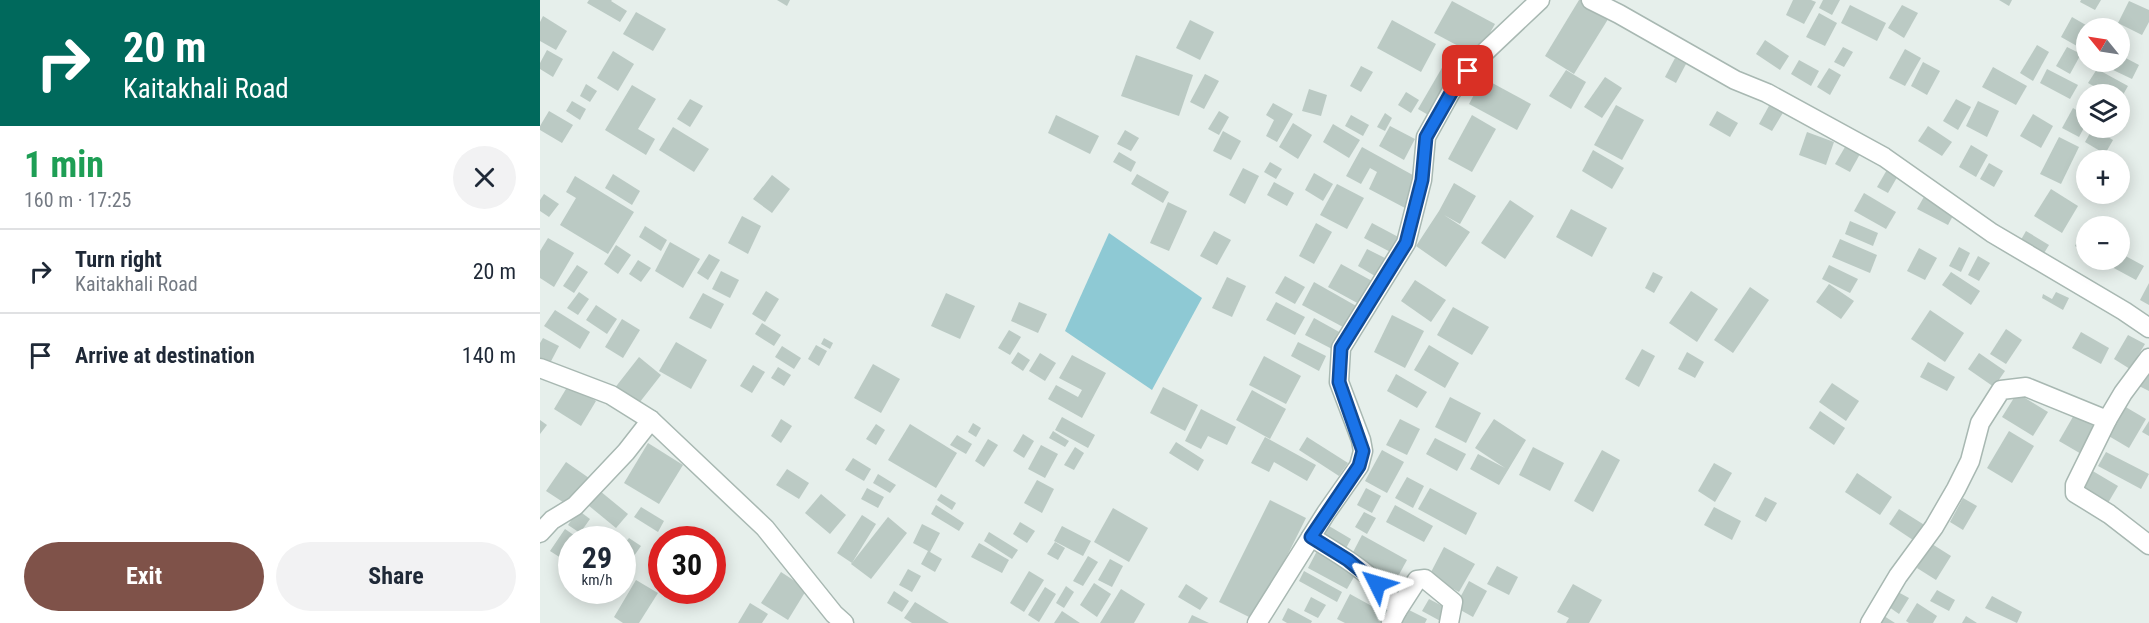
<!DOCTYPE html>
<html lang="en">
<head>
<meta charset="utf-8">
<style>
  body { margin:0; font-family:"Roboto Condensed",sans-serif; background:#f2f2f3; color:#1f2937; height:100vh; display:flex; flex-direction:column; font-size:22px; white-space:nowrap }
  * { box-sizing:border-box; margin:0 }
  p { font-size:20px; color:#747a83 }
  .icon { flex:none; width:33px; height:33px; fill:none; stroke:currentColor; stroke-width:2; stroke-linecap:round; stroke-linejoin:round }
  .map { position:relative; flex:1; overflow:hidden }
  .side { display:flex; flex-direction:column; background:#fff; width:540px }
  .side>* { flex:none }
  .top-card { background:#00695c; color:#fff; overflow:hidden }
  .needle { width:39px; rotate:300deg }
  .tools { position:absolute; left:1536px; top:18px; display:grid; gap:12px }
  .tools a { display:grid; place-items:center; width:54px; height:54px; border-radius:50%; background:#fff; box-shadow:0 3px 15px #0003; font-size:30px }
  .speed { position:absolute; left:18px; top:526px; display:flex; gap:12px; font-size:30px; font-weight:700; text-align:center }
  .speed>* { display:grid; place-content:center; width:78px; height:78px; border-radius:50%; background:#fff; box-shadow:0 3px 15px #0003; line-height:1 }
  .speed small { font-size:15px; font-weight:400 }
  .speed .limit { border:9px solid #d22; background:#fff; color:#111 }
  .pin { position:absolute; display:grid; place-items:center; width:51px; height:51px; color:#fff; margin:-26px; border-radius:12px; box-shadow:0 3px 9px #0006 }
  .me { position:absolute; width:66px; margin:-33px; rotate:310deg; stroke-linejoin:round; filter:drop-shadow(0 0 4px #0008) }
  .turn { display:flex; align-items:center; gap:21px; height:126px; padding:0 24px; font-size:27px }
  .turn .icon { width:78px; height:78px; stroke-width:2.5 }
  .turn b { display:block; font-size:42px; line-height:51px }
  .round { display:grid; place-items:center; flex:none; width:63px; height:63px; border-radius:32px; background:#f2f2f3 }
  .overview { display:flex; align-items:center; justify-content:space-between; height:102px; padding:0 24px }
  h1 { font-size:36px; font-weight:700; line-height:45px; color:#1e9e55 }
  .primary-button { display:flex; gap:12px; margin-top:auto; padding:12px 24px }
  .primary-button a { flex:1; height:69px; border-radius:36px; background:#7f5249; color:#fff; font-size:24px; font-weight:700; line-height:69px; text-align:center }
  .primary-button a+a { background:#f2f2f3; color:#1f2937 }
  ul { padding:0; list-style:none }
  li { display:flex; align-items:center; gap:18px; height:84px; padding:0 24px; border-top:2px solid #e0e1e3 }
  li div { flex:1 }
  li b { display:block; font-size:22px }
  li em { font-style:normal }
  main { display:flex; flex:1; min-height:0 }
  .map>svg:first-child { display:block }
  .water { fill:#8ec9d4 }
  .building { fill:#bbcac4 }
  .lines { fill:none; stroke-linecap:round; stroke-linejoin:round }
  .minor-casing { stroke:#a8b8b2; stroke-width:21 }
  .minor { stroke:#fff; stroke-width:18 }
  .route-casing { stroke:#114b97; stroke-width:15 }
  .route { stroke:#1a73e8; stroke-width:10 }
</style>
</head>
<body>
<main>
<section class="side">
<div class="top-card">
<div class="turn"><svg class="icon" aria-label="right" viewBox="0 0 24 24"><path d="M7 20v-9h11M14 6l5 5-5 5"/></svg><div><b>20 m</b>Kaitakhali Road</div></div>
</div>
<div class="overview"><div><h1>1 min</h1><p>160 m · 17:25</p></div><a class="round"><svg class="icon" aria-label="close" viewBox="0 0 24 24"><path d="M6 6l12 12M18 6L6 18"/></svg></a></div>
<ul>
<li><svg class="icon" aria-label="right" viewBox="0 0 24 24"><path d="M7 20v-9h11M14 6l5 5-5 5"/></svg><div><b>Turn right</b><p>Kaitakhali Road</p></div><em>20 m</em></li>
<li><svg class="icon" aria-label="arrive" viewBox="0 0 24 24"><path d="M6 21V4h12l-3 4 3 4H6"/></svg><div><b>Arrive at destination</b></div><em>140 m</em></li>
</ul>
<div class="primary-button"><a>Exit</a><a>Share</a></div>
</section>
<div class="map">
<svg width="1609" height="623" viewBox="0 0 1609 623">
  <rect width="100%" height="100%" fill="#e6efeb"/>
  <polygon class="water" points="569,233 662,298 612,390 525,331"/>
  <g class="building">
    <polygon points="49,0 72,0 71,1 87,11 80,22 47,3"/>
    <polygon points="237,0 250,0 247,6"/>
    <polygon points="1039,0 1043,0 1070,16 1034,74 1005,56"/>
    <polygon points="1253,0 1271,0 1276,2 1264,24 1246,15"/>
    <polygon points="1283,0 1300,0 1292,15 1279,8"/>
    <polygon points="1459,0 1472,0 1469,6"/>
    <polygon points="1541,0 1561,0 1555,10 1540,2"/>
    <polygon points="912,1 955,24 937,56 894,33"/>
    <polygon points="1589,1 1609,10 1609,22 1602,35 1578,23"/>
    <polygon points="1310,5 1346,23 1337,41 1301,23"/>
    <polygon points="1362,5 1378,13 1364,38 1348,28"/>
    <polygon points="96,12 126,29 113,51 83,34"/>
    <polygon points="1279,13 1297,23 1285,46 1266,37"/>
    <polygon points="3,16 27,31 16,50 0,41 0,22"/>
    <polygon points="1532,17 1551,28 1546,28 1546,46 1544,50 1521,37"/>
    <polygon points="650,20 674,32 660,60 636,48"/>
    <polygon points="852,20 896,44 881,72 837,48"/>
    <polygon points="1225,40 1249,56 1240,70 1216,54"/>
    <polygon points="1497,45 1509,52 1493,81 1480,73"/>
    <polygon points="1303,47 1313,52 1304,67 1294,62"/>
    <polygon points="1527,47 1541,54 1530,74 1516,66"/>
    <polygon points="1365,49 1381,58 1365,86 1349,78"/>
    <polygon points="7,50 23,59 13,77 0,69 0,63"/>
    <polygon points="73,51 94,64 78,91 57,78"/>
    <polygon points="596,55 653,75 639,116 581,96"/>
    <polygon points="1580,55 1599,65 1592,79 1571,69 1574,62 1580,62"/>
    <polygon points="1135,58 1146,64 1136,83 1125,77"/>
    <polygon points="1259,60 1279,71 1271,86 1251,74"/>
    <polygon points="1383,62 1400,71 1387,95 1371,86"/>
    <polygon points="821,66 833,72 821,92 810,86"/>
    <polygon points="903,66 915,72 890,116 878,109"/>
    <polygon points="1453,67 1487,86 1476,105 1442,87"/>
    <polygon points="1289,68 1301,75 1290,95 1277,87"/>
    <polygon points="1507,69 1538,85 1530,99 1500,83"/>
    <polygon points="1557,69 1588,86 1580,100 1580,94 1568,94 1548,83"/>
    <polygon points="1026,70 1046,82 1031,109 1009,96"/>
    <polygon points="665,74 679,81 664,109 650,102"/>
    <polygon points="1065,77 1082,88 1062,118 1044,107"/>
    <polygon points="943,78 991,104 977,130 929,104"/>
    <polygon points="46,84 57,91 50,102 40,96"/>
    <polygon points="92,85 116,99 98,129 115,139 106,155 65,130"/>
    <polygon points="1553,88 1564,94 1549,94"/>
    <polygon points="769,89 787,95 781,116 762,111"/>
    <polygon points="866,92 879,100 871,113 858,105"/>
    <polygon points="150,99 163,106 150,127 137,119"/>
    <polygon points="1416,99 1431,107 1418,130 1403,121"/>
    <polygon points="32,101 46,109 40,120 26,111"/>
    <polygon points="1438,101 1459,111 1447,137 1426,126"/>
    <polygon points="733,103 753,114 737,142 726,136 734,120 726,115"/>
    <polygon points="1230,104 1244,111 1232,131 1219,124"/>
    <polygon points="1076,105 1104,120 1082,160 1054,145"/>
    <polygon points="1533,108 1546,116 1546,124 1539,137 1522,128"/>
    <polygon points="1580,109 1588,112 1580,132 1580,130 1574,128 1580,128"/>
    <polygon points="9,111 33,125 22,143 0,130 0,126"/>
    <polygon points="679,111 689,117 679,135 668,129"/>
    <polygon points="1177,111 1198,123 1190,137 1169,125"/>
    <polygon points="845,113 852,118 845,131 837,127"/>
    <polygon points="1493,114 1513,126 1501,148 1480,136"/>
    <polygon points="516,115 559,136 550,154 508,133"/>
    <polygon points="811,115 829,125 823,136 805,126"/>
    <polygon points="932,115 956,129 932,172 908,159"/>
    <polygon points="753,123 772,135 758,159 739,147"/>
    <polygon points="793,124 820,140 809,158 783,142"/>
    <polygon points="850,126 875,139 864,160 839,146"/>
    <polygon points="1388,126 1412,142 1402,156 1378,141"/>
    <polygon points="133,127 169,149 154,172 119,150"/>
    <polygon points="1553,128 1573,140 1565,154 1545,142"/>
    <polygon points="585,130 599,138 591,151 577,144"/>
    <polygon points="683,131 701,141 691,160 673,151"/>
    <polygon points="1267,132 1294,142 1286,165 1259,155"/>
    <polygon points="1519,137 1539,147 1521,184 1500,174"/>
    <polygon points="1431,145 1448,155 1436,177 1419,167"/>
    <polygon points="822,147 880,179 865,208 829,189 837,172 830,168 821,184 806,176"/>
    <polygon points="1305,147 1320,154 1310,172 1295,164"/>
    <polygon points="1053,150 1084,168 1072,189 1042,171"/>
    <polygon points="579,152 596,162 591,172 573,162"/>
    <polygon points="730,162 742,169 736,179 724,172"/>
    <polygon points="1449,163 1463,171 1454,187 1440,179"/>
    <polygon points="703,168 719,176 705,204 689,195"/>
    <polygon points="1348,168 1359,174 1348,193 1337,187"/>
    <polygon points="774,173 793,184 783,201 765,190"/>
    <polygon points="73,174 100,191 92,205 65,188"/>
    <polygon points="597,174 629,192 623,203 591,184"/>
    <polygon points="232,175 250,189 232,213 213,199"/>
    <polygon points="35,176 94,212 68,254 20,225 36,198 26,192"/>
    <polygon points="734,182 754,193 747,206 727,195"/>
    <polygon points="914,183 936,196 920,224 904,215 930,232 906,267 876,246 899,211"/>
    <polygon points="797,184 824,198 807,229 780,215"/>
    <polygon points="1511,189 1538,206 1522,233 1494,216"/>
    <polygon points="1324,193 1356,212 1346,229 1314,211"/>
    <polygon points="4,194 19,204 9,217 0,211 0,200"/>
    <polygon points="1385,195 1415,212 1408,225 1377,209"/>
    <polygon points="970,200 994,216 965,259 941,243"/>
    <polygon points="628,202 647,211 629,251 610,243"/>
    <polygon points="1031,209 1067,228 1052,257 1016,237"/>
    <polygon points="202,216 221,226 208,254 188,243"/>
    <polygon points="1310,221 1338,233 1333,246 1305,234"/>
    <polygon points="776,223 792,232 774,264 759,256"/>
    <polygon points="832,223 864,240 856,255 824,238"/>
    <polygon points="105,226 127,240 121,251 99,237"/>
    <polygon points="674,231 691,240 677,265 660,256"/>
    <polygon points="1486,231 1509,245 1501,258 1478,245"/>
    <polygon points="1542,232 1546,235 1546,253 1535,246"/>
    <polygon points="8,238 34,253 14,287 0,278 0,251"/>
    <polygon points="1300,239 1337,255 1330,273 1292,257"/>
    <polygon points="130,242 160,259 143,288 115,271"/>
    <polygon points="76,245 91,255 78,274 64,264"/>
    <polygon points="1419,247 1430,253 1421,272 1409,266"/>
    <polygon points="1379,248 1397,258 1385,280 1367,271"/>
    <polygon points="827,249 845,258 835,276 818,266"/>
    <polygon points="1580,253 1604,266 1596,280 1559,260 1580,260"/>
    <polygon points="169,254 180,260 168,280 157,273"/>
    <polygon points="1438,256 1450,263 1439,281 1428,275"/>
    <polygon points="98,260 111,268 101,282 89,274"/>
    <polygon points="801,264 834,282 821,305 788,287"/>
    <polygon points="37,265 48,272 34,293 23,286"/>
    <polygon points="1289,265 1318,279 1310,293 1282,279"/>
    <polygon points="181,271 199,280 190,298 172,289"/>
    <polygon points="1113,272 1123,277 1114,293 1105,288"/>
    <polygon points="1411,272 1440,291 1431,305 1402,285"/>
    <polygon points="745,276 765,287 755,304 735,293"/>
    <polygon points="687,277 706,286 692,317 672,308"/>
    <polygon points="875,280 906,300 891,322 861,301"/>
    <polygon points="774,282 818,307 803,327 762,305"/>
    <polygon points="1609,283 1609,305 1600,300"/>
    <polygon points="1289,284 1314,301 1301,319 1276,302"/>
    <polygon points="1210,287 1229,300 1193,353 1174,340"/>
    <polygon points="226,291 239,299 225,322 212,314"/>
    <polygon points="1151,291 1178,309 1157,342 1129,323"/>
    <polygon points="39,292 49,299 38,315 27,308"/>
    <polygon points="1516,292 1529,298 1523,310 1502,298 1503,294 1512,299"/>
    <polygon points="163,293 184,304 171,329 149,318"/>
    <polygon points="406,293 435,306 420,339 391,326"/>
    <polygon points="479,302 507,314 498,333 471,321"/>
    <polygon points="736,302 765,317 755,335 726,320"/>
    <polygon points="56,305 77,319 67,334 46,320"/>
    <polygon points="913,307 949,327 932,355 897,335"/>
    <polygon points="15,310 50,332 40,349 4,326"/>
    <polygon points="1390,310 1424,333 1405,362 1371,339"/>
    <polygon points="852,315 884,331 865,368 834,352"/>
    <polygon points="774,318 801,333 794,350 765,335"/>
    <polygon points="82,319 100,330 83,358 65,347"/>
    <polygon points="222,323 241,335 234,346 215,334"/>
    <polygon points="1466,329 1482,340 1466,364 1450,354"/>
    <polygon points="469,330 481,337 470,355 458,348"/>
    <polygon points="1541,332 1569,348 1561,364 1532,348"/>
    <polygon points="1588,335 1605,344 1590,369 1574,359"/>
    <polygon points="3,338 19,346 8,367 0,363 0,343"/>
    <polygon points="284,338 293,343 290,349 281,344"/>
    <polygon points="136,342 167,360 151,389 119,371"/>
    <polygon points="758,342 786,356 779,371 751,356"/>
    <polygon points="276,345 287,351 279,366 268,359"/>
    <polygon points="889,345 919,363 905,388 874,370"/>
    <polygon points="242,346 261,358 254,369 235,357"/>
    <polygon points="1102,349 1115,356 1099,387 1085,379"/>
    <polygon points="478,352 490,360 483,371 471,363"/>
    <polygon points="1147,352 1164,362 1155,378 1138,369"/>
    <polygon points="500,353 516,363 505,381 489,371"/>
    <polygon points="1439,353 1465,371 1454,387 1428,369"/>
    <polygon points="532,355 566,373 542,418 508,399 516,385 538,397 542,390 519,378"/>
    <polygon points="724,356 761,376 746,404 709,385"/>
    <polygon points="99,357 121,375 96,407 74,389"/>
    <polygon points="1388,362 1415,377 1407,391 1380,377"/>
    <polygon points="333,364 360,379 341,413 314,398"/>
    <polygon points="213,365 225,372 212,393 200,386"/>
    <polygon points="238,367 251,375 244,386 231,378"/>
    <polygon points="1609,371 1609,391 1597,385"/>
    <polygon points="856,374 887,392 877,408 847,391"/>
    <polygon points="1292,383 1319,401 1306,421 1279,402"/>
    <polygon points="29,384 56,401 41,426 14,409"/>
    <polygon points="623,387 658,405 645,431 610,413"/>
    <polygon points="712,390 746,409 730,439 696,420"/>
    <polygon points="1477,393 1508,412 1493,436 1462,417"/>
    <polygon points="910,397 941,413 926,443 895,427"/>
    <polygon points="1584,406 1606,419 1589,448 1567,435"/>
    <polygon points="661,409 696,427 687,445 668,436 661,449 645,441"/>
    <polygon points="1280,411 1305,428 1294,445 1269,428"/>
    <polygon points="1534,415 1559,429 1543,455 1519,441"/>
    <polygon points="522,417 555,435 548,448 515,430"/>
    <polygon points="241,419 252,426 241,443 231,436"/>
    <polygon points="860,419 880,429 867,455 846,445"/>
    <polygon points="954,419 986,440 959,485 930,469 938,454 965,468 935,448"/>
    <polygon points="0,420 7,425 0,434"/>
    <polygon points="1609,421 1609,436 1602,432"/>
    <polygon points="433,423 441,428 436,437 428,432"/>
    <polygon points="336,424 345,430 336,445 326,439"/>
    <polygon points="370,424 417,453 396,488 348,460"/>
    <polygon points="513,431 529,441 525,447 509,438"/>
    <polygon points="1469,431 1494,446 1472,483 1447,468"/>
    <polygon points="483,434 494,441 484,458 473,451"/>
    <polygon points="417,435 432,444 426,454 410,445"/>
    <polygon points="725,437 776,465 767,481 734,462 729,472 711,463"/>
    <polygon points="767,437 808,463 799,476 759,450"/>
    <polygon points="895,438 926,454 917,471 886,454"/>
    <polygon points="448,439 458,445 444,467 435,461"/>
    <polygon points="636,442 664,460 658,471 629,453"/>
    <polygon points="108,443 143,465 119,504 84,483"/>
    <polygon points="501,445 518,454 505,478 488,469"/>
    <polygon points="535,447 544,453 534,470 524,465"/>
    <polygon points="993,447 1024,463 1010,491 979,475"/>
    <polygon points="842,450 864,462 847,493 825,481"/>
    <polygon points="1062,450 1080,460 1053,512 1034,501"/>
    <polygon points="1566,452 1609,474 1601,489 1558,466"/>
    <polygon points="313,458 331,469 324,481 305,470"/>
    <polygon points="26,462 49,478 29,506 6,491"/>
    <polygon points="1174,463 1192,473 1175,502 1158,491"/>
    <polygon points="247,469 269,483 259,499 236,485"/>
    <polygon points="1551,470 1578,486 1565,508 1538,492"/>
    <polygon points="1317,473 1352,497 1340,515 1305,492"/>
    <polygon points="338,474 356,485 350,493 333,483"/>
    <polygon points="867,477 884,486 873,508 855,498"/>
    <polygon points="497,480 514,489 502,513 484,503"/>
    <polygon points="327,488 344,497 338,508 321,499"/>
    <polygon points="826,488 841,496 832,513 817,505"/>
    <polygon points="890,488 937,513 926,535 878,509"/>
    <polygon points="60,491 88,514 76,528 48,505"/>
    <polygon points="281,494 306,515 290,534 265,513"/>
    <polygon points="401,494 416,503 412,510 397,500"/>
    <polygon points="1225,497 1237,503 1226,522 1215,516"/>
    <polygon points="1423,498 1437,506 1423,530 1410,522"/>
    <polygon points="730,500 766,518 715,620 679,602"/>
    <polygon points="396,505 424,523 419,531 391,514"/>
    <polygon points="855,505 893,526 884,542 846,522"/>
    <polygon points="101,507 124,521 118,532 94,517"/>
    <polygon points="1174,507 1201,521 1192,540 1164,525"/>
    <polygon points="573,508 608,528 589,562 554,542"/>
    <polygon points="1359,509 1386,526 1376,542 1349,524"/>
    <polygon points="38,510 50,519 40,533 28,525"/>
    <polygon points="824,512 836,518 827,534 815,527"/>
    <polygon points="322,515 336,524 312,563 297,553"/>
    <polygon points="348,517 367,533 331,579 311,564"/>
    <polygon points="480,522 495,531 487,543 473,534"/>
    <polygon points="382,524 400,533 390,552 402,559 395,572 381,564 388,551 373,543"/>
    <polygon points="522,526 551,541 543,556 514,541"/>
    <polygon points="789,526 811,539 805,550 782,538"/>
    <polygon points="25,529 41,540 32,540 32,565 10,551"/>
    <polygon points="51,531 64,540 44,540"/>
    <polygon points="449,532 478,550 472,559 444,541"/>
    <polygon points="822,535 867,560 856,580 811,556"/>
    <polygon points="89,538 101,546 82,573 82,547"/>
    <polygon points="515,542 525,548 518,560 507,554"/>
    <polygon points="439,543 469,560 462,573 431,557"/>
    <polygon points="1392,544 1411,556 1396,580 1377,568"/>
    <polygon points="904,547 935,564 919,592 889,576"/>
    <polygon points="778,549 818,570 807,589 768,568"/>
    <polygon points="548,556 558,562 543,586 533,581"/>
    <polygon points="570,559 583,566 572,587 558,580"/>
    <polygon points="957,566 978,577 969,595 947,584"/>
    <polygon points="368,569 381,576 372,592 359,585"/>
    <polygon points="489,571 504,580 484,612 470,603"/>
    <polygon points="764,571 802,592 797,602 759,581"/>
    <polygon points="241,572 267,589 248,620 221,603"/>
    <polygon points="96,580 118,593 99,623 83,623 74,617"/>
    <polygon points="929,581 947,591 933,617 915,607"/>
    <polygon points="554,583 571,594 557,617 540,605"/>
    <polygon points="646,584 668,598 660,610 638,597"/>
    <polygon points="1033,584 1062,600 1049,623 1026,623 1029,618 1017,612"/>
    <polygon points="526,586 534,592 524,608 516,603"/>
    <polygon points="505,587 516,594 499,622 488,615"/>
    <polygon points="581,589 605,604 594,623 560,623"/>
    <polygon points="1397,590 1415,600 1409,611 1390,601"/>
    <polygon points="354,591 369,601 362,612 347,603"/>
    <polygon points="1358,592 1369,598 1359,614 1349,607"/>
    <polygon points="810,594 848,615 844,623 805,623 797,619"/>
    <polygon points="1452,596 1482,612 1477,623 1445,608"/>
    <polygon points="771,597 786,605 778,618 764,611"/>
    <polygon points="889,599 910,610 904,623 882,611"/>
    <polygon points="375,602 409,623 372,623 364,618"/>
    <polygon points="210,603 228,614 222,623 198,623"/>
    <polygon points="1377,603 1397,616 1393,623 1369,623 1366,621"/>
    <polygon points="748,608 772,621 771,623 747,623 742,620"/>
    <polygon points="865,608 887,619 885,623 862,623 858,621"/>
    <polygon points="522,611 540,623 514,623"/>
    <polygon points="652,615 669,623 648,623"/>
    <polygon points="1344,616 1355,623 1340,623"/>
    <polygon points="1426,616 1437,623 1422,623"/>
  </g>
  <g class="lines">
    <defs>
      <g id="minor">
        <polyline points="1051,0 1079,14 1195,80 1227,93 1344,157 1452,233 1584,311 1609,328"/>
        <polyline points="0,368 71,395 111,420 225,528 294,614 304,623"/>
        <polyline points="1567,420 1535,485 1535,493 1569,514 1609,545"/>
        <polyline points="0,533 12,520 35,506 86,452 111,420"/>
        <path d="M771 537C796 552 849 583 857 611L851 623"/>
        <polyline points="857,611 877,580 885,579 913,602 909,623"/>
        <polyline points="717,623 786,513 819,466 823,451 821,440 799,382 801,348 866,243 882,180 886,137 911,92 928,71 946,51 1000,0"/>
        <polyline points="1330,623 1358,576 1394,527 1416,489 1430,461 1440,423 1461,390 1486,387 1567,420 1583,393 1609,358"/>
      </g>
    </defs>
    <use href="#minor" class="minor-casing"/>
    <use href="#minor" class="minor"/>
  </g>
  <g class="lines">
    <defs>
      <polyline id="route" points="837,584 808,560 771,537 819,466 823,451 799,382 801,348 866,243 882,180 886,137 911,93 928,71"/>
    </defs>
    <use href="#route" class="route-casing"/>
    <use href="#route" class="route"/>
  </g>
</svg>
<div class="tools">
<a><svg class="needle" viewBox="-14 -14 28 28"><path d="M0-13l5 13h-10z" fill="#e53935"/><path d="M0 13l5-13h-10z" fill="#747a83"/></svg></a>
<a><svg class="icon" aria-label="layers" viewBox="0 0 24 24"><path d="M12 4l9 5-9 5-9-5zM3 14l9 5 9-5"/></svg></a>
<a>+</a>
<a>−</a>
</div>
<div class="speed"><div>29<small>km/h</small></div><div class="limit">30</div></div>
<div class="pin" style="left:928px;top:71px;background:#d93025"><svg class="icon" aria-label="arrive" viewBox="0 0 24 24"><path d="M6 21V4h12l-3 4 3 4H6"/></svg></div>
<svg class="me" style="left:837px;top:584px" viewBox="-20 -20 40 40"><path d="M0-17L14 15 0 8-14 15z" fill="#1a73e8" stroke="#fff" stroke-width="4"/></svg>
</div>
</main>
</body>
</html>
